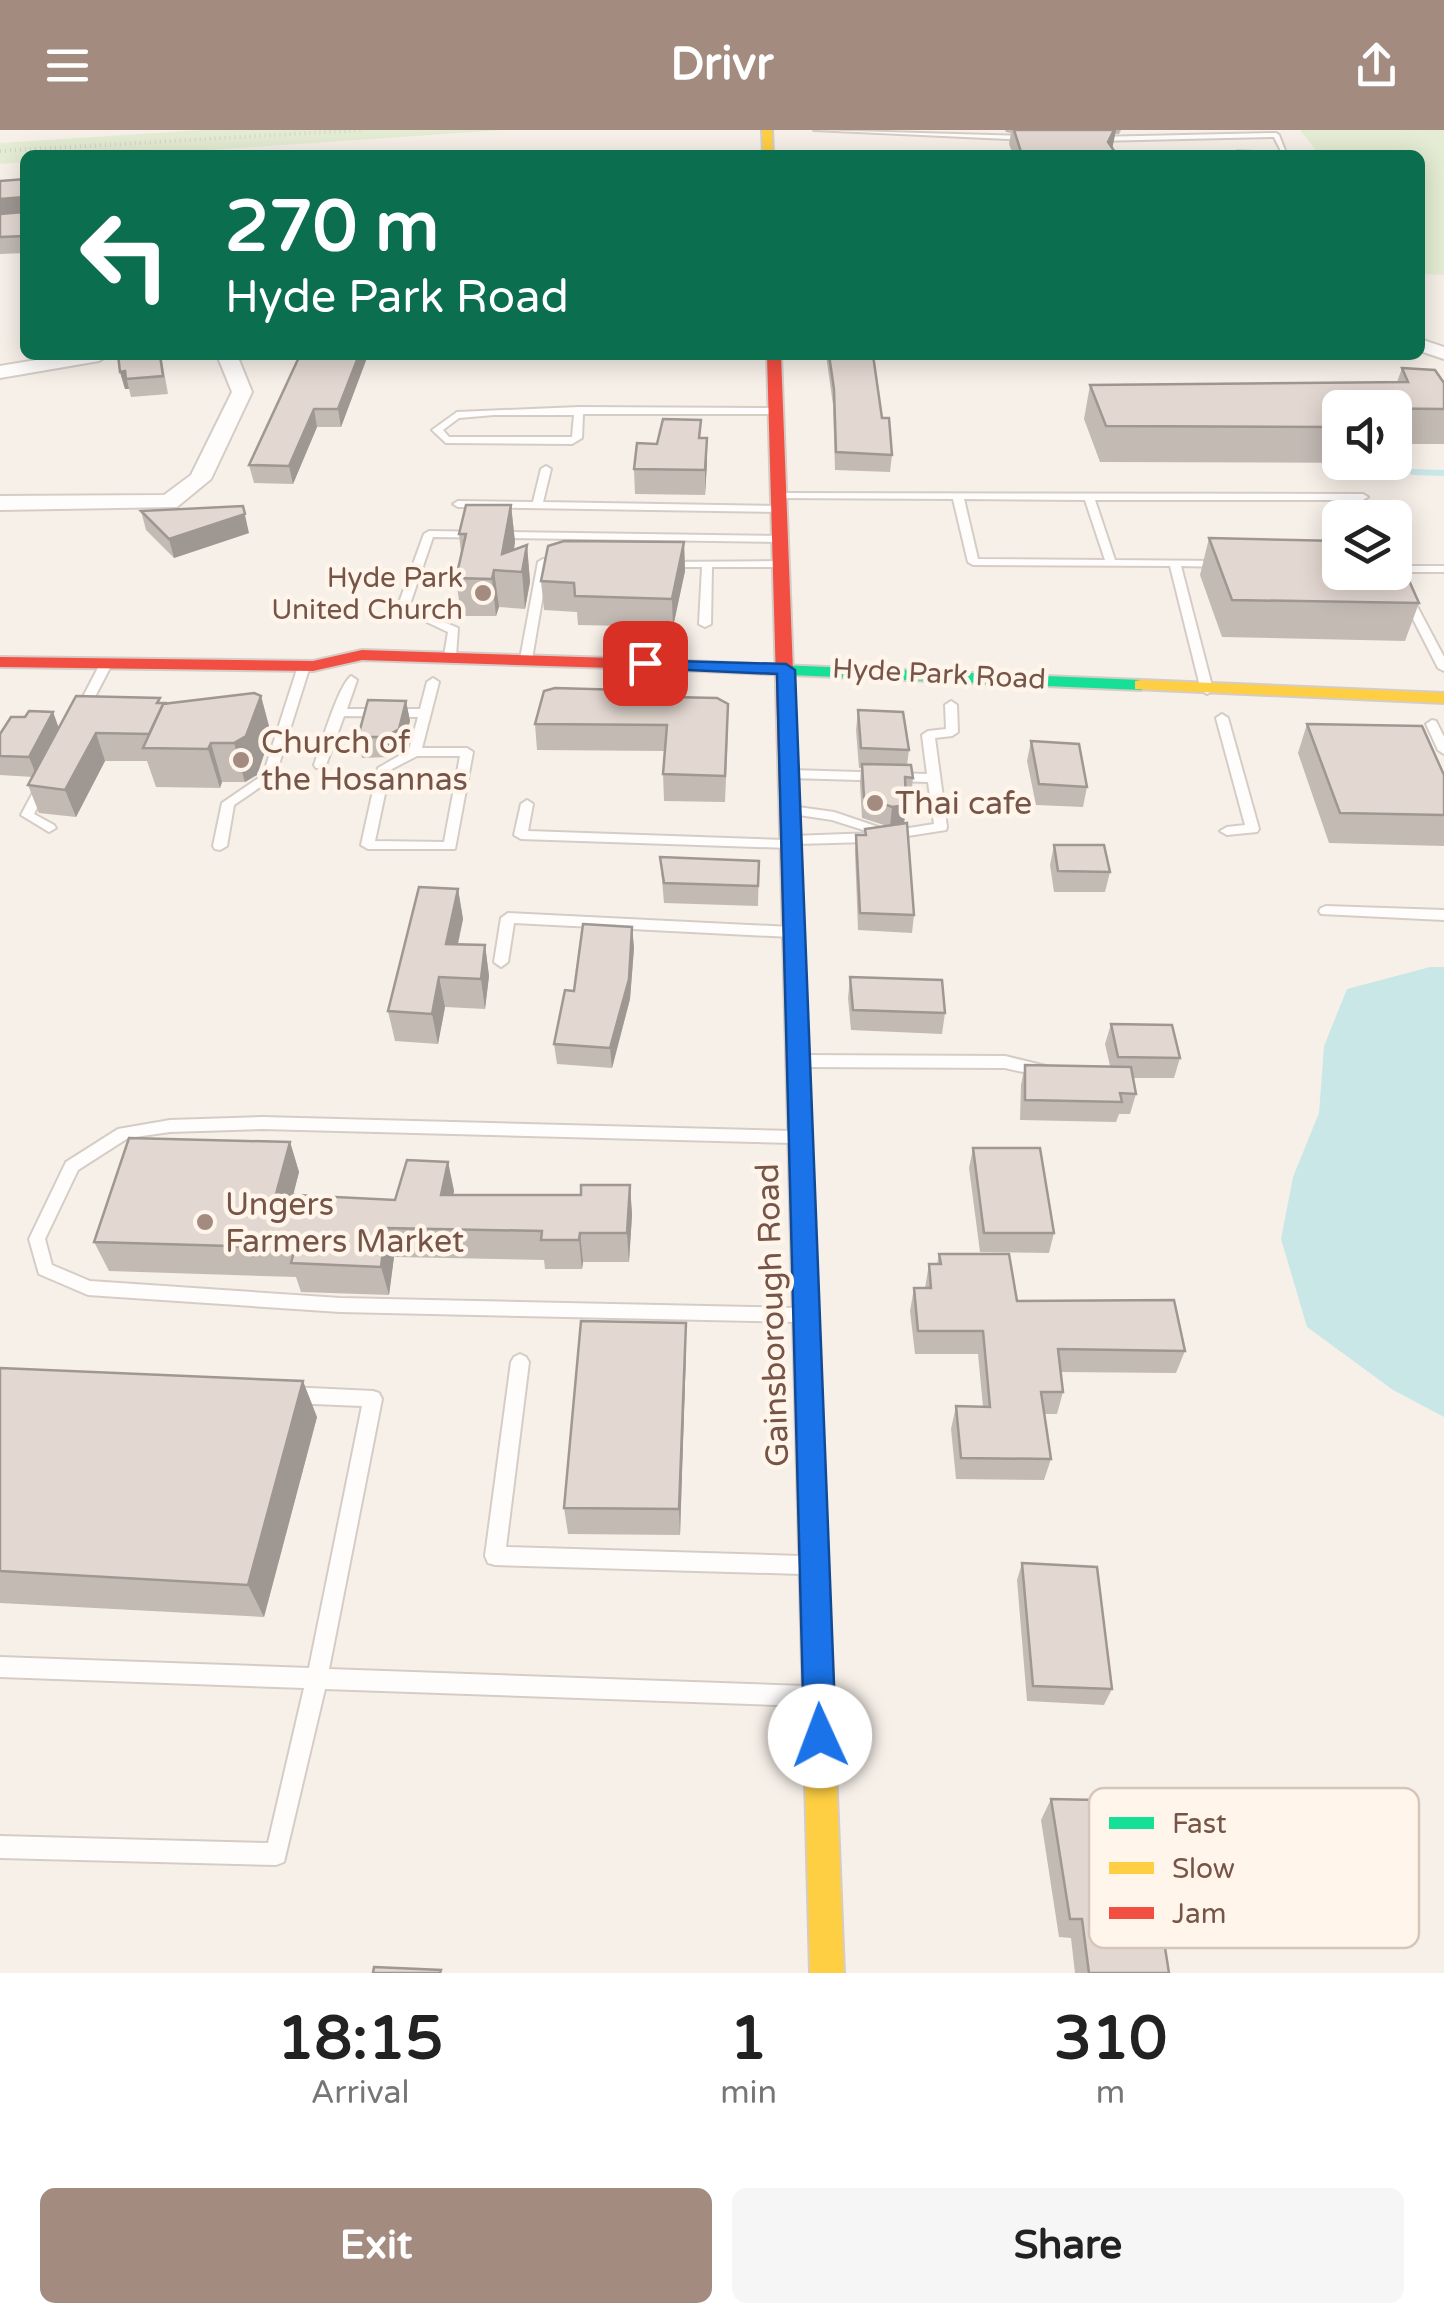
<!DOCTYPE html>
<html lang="en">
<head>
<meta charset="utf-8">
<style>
  body { margin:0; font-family:"Varela Round",sans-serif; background:#f6f6f6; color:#222; height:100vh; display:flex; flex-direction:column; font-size:38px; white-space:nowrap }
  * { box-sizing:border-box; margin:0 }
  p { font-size:32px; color:#767676 }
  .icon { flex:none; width:55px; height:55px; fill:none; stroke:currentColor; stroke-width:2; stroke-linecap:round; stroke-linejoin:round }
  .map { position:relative; height:1843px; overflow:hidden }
  .panel { display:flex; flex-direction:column; background:#fff; flex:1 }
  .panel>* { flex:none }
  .hud { position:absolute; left:20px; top:20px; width:1405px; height:210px; border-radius:15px; box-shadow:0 5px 25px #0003; background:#0b6e4f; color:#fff; overflow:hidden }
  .controls { position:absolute; left:1322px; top:260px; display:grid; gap:20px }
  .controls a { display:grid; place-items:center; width:90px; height:90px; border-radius:15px; background:#fff; box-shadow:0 5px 25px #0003; font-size:50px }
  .pin { position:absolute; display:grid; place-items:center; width:85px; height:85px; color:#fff; margin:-42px; border-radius:20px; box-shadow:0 5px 15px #0006 }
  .me { position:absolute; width:110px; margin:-55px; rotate:358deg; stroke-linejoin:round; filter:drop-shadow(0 0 8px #0008) }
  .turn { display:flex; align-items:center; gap:35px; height:210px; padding:0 40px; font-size:45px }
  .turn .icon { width:130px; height:130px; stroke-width:2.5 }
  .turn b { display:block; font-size:70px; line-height:85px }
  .eta { display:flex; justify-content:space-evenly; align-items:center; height:170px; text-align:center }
  .eta b { font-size:60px; font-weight:700; line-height:70px }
  .button { display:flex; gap:20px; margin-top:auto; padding:20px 40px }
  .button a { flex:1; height:115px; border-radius:15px; background:#a38b80; color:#fff; font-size:40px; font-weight:700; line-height:115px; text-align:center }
  .button a+a { background:#f6f6f6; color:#222 }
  header { display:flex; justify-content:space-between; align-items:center; height:130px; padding:0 40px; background:#a38b80; color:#fff; font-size:45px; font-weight:700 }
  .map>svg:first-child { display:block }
  .green { fill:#e4edd3 }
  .water { fill:#cae7e8 }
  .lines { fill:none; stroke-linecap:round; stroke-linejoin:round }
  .stream { stroke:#cae7e8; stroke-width:6 }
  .lane-casing { stroke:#d6ccc6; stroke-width:4 }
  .street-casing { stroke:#d6ccc6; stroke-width:4 }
  .fast-casing { stroke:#d6ccc6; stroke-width:4 }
  .slow-casing { stroke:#d6ccc6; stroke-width:4 }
  .jam-casing { stroke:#d6ccc6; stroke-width:4 }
  .path { stroke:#dad0cc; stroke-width:4; stroke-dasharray:1 4; stroke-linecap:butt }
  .lane { fill:#fefdfc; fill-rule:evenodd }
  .street { fill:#fefdfc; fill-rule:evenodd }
  .fast { fill:#16e098; fill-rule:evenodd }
  .slow { fill:#ffcf43; fill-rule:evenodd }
  .jam { fill:#f24e42; fill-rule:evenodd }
  .wall { fill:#c3bab4 }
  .shaded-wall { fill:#9f9792 }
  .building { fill:#e3d8d1; stroke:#9f9792; stroke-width:2.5 }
  .route { fill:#1a73e8; stroke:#114b97; stroke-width:2.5 }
  .poi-dot { fill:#a38b80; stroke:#fff5ea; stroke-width:4 }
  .labels { text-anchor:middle; stroke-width:9; stroke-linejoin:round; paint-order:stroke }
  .far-poi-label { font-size:28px; fill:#765548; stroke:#fff5ea; text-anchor:end }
  .far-street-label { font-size:28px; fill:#765548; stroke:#fff5ea }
  .poi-label { font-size:32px; fill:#765548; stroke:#fff5ea; text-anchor:start }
  .street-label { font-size:32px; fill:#765548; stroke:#fff5ea }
  .key { fill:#fff5ea; stroke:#d6c5b9; stroke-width:2.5 }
  .key-label { font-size:28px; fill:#765548 }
</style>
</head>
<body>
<header><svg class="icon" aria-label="menu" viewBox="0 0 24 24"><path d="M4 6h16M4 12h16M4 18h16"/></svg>Drivr<svg class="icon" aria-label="share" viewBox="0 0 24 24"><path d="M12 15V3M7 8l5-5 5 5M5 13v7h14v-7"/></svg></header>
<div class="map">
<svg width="1444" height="1843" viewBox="0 0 1444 1843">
  <rect width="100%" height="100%" fill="#f7f0e9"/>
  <g class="green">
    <polygon points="202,0 504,0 134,25 25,25 25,32 0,34 0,13"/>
    <polygon points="1300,0 1444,0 1444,145 1420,144 1420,25 1320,25"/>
  </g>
  <polygon class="water" points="1430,837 1444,837 1444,1287 1393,1260 1307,1197 1281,1109 1293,1047 1319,983 1324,916 1347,859"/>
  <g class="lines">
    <polyline class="stream" points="1413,342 1444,343"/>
    <defs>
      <g id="lane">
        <polygon points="814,0 1028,6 1031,8 1028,10"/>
        <polygon points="1276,3 1279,5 1286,23 1282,23 1274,7 1096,11 1093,9 1096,7"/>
        <path d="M579 277 776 278 781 281 776 284H583L582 308 572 314 446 313 432 300 457 282ZM494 285H574L572 307H449L443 300 459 288Z"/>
        <polygon points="546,336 551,339 543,372 780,376 785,379 780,382 458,377 453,374 458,371 533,372 541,339"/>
        <path d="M779 363 1363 364 1368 367 1363 370H1095L1115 430 1221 431 1226 434 1221 437 1181 436 1213 560 1207 564 1201 560 1170 436 973 435 968 432 953 369 775 368V364ZM964 369 1085 370 1105 430 978 429Z"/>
        <polygon points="429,401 781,406 786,409 781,412 433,407 409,477 458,498 456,526 450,529 444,526 448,502 397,478 424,404"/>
        <polygon points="543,429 563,430 568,433 563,436 548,435 532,529 526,532 520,529 538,432"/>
        <polygon points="662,432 782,431 787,434 782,437 712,437 711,494 705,497 699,494 702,437 666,437 662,436"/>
        <polygon points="1395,436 1444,436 1444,442 1399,442 1444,527 1444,541 1438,538 1389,442 1395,442"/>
        <polygon points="106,531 112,534 86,584 84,587 76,587 74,584 100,534"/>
        <polygon points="304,533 310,536 275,647 234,675 227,716 220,720 215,719 213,716 222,673 263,645 298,536"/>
        <path d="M351 546 357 550 347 579H420L427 552 433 548 439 552 422 618H467L473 622 455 719H368L361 715 378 638 409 620 418 587 344 586 326 635 324 638H316L314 635C321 615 338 556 351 546ZM417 626H460L444 712 375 711 390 640Z"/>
        <polygon points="951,571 957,575 958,602 952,606 935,608 947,697 946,700 870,712 796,714 789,718 521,709 514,705 521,674 527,670 533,674 528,701 786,710 792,706 873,703 832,690 786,683 785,680 786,677 791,676 834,682 890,701 934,694 928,652 790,648 784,644 790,640 927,644 922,605 928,601 946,599 945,575"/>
        <polygon points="1222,584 1228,588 1259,699 1257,702 1227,705 1220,701 1227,697 1245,695 1216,588"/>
        <polygon points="1432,590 1436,591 1444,607 1444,624 1438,620 1426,594"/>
        <polygon points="44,649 50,653 34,684 54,695 56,698 49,702 21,685 38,653"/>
        <polygon points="1326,776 1444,780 1444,790 1321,784 1319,781 1321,778"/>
        <polygon points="508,783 791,797 798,802 791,807 514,793 508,832 501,837 494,832 501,788"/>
        <polygon points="801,925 1005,926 1046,936 1049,940 1041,946 1005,938 801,937 793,931"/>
        <polygon points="262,987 794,1001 800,1003 802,1007 800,1011 794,1013 262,999 170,1002 128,1008 78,1040 45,1109 52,1135 90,1151 340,1168 798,1178 804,1180 807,1185 804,1190 798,1192 340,1182 88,1165 39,1144 29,1109 66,1032 118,999 170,990"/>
        <polygon points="520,1224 526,1227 529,1232 506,1417 801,1426 808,1428 811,1435 808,1442 801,1444 495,1435 488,1433 485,1426 511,1232 514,1227"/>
        <polygon points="289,1257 373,1261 379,1263 382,1269 329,1539 805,1556 812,1559 815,1566 812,1573 805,1576 325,1559 284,1732 276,1735 0,1728 0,1706 268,1713 304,1558 0,1547 0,1527 309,1538 362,1276 289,1273 283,1271 280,1265 283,1259"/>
      </g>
      <g id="street">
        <polygon points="1420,209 1444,217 1444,229 1420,221"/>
        <polygon points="66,225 109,225 99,231 0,248 0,236"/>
        <polygon points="217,225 237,225 252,262 211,349 177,377 0,380 0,366 164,365 191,345 232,262"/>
      </g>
      <g id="fast">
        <polygon points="612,528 1141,550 1150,555 1141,560 606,537 606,529"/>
        <polygon points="793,800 803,807 832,1535 828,1546 817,1550 806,1546 802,1535 783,807"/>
      </g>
      <g id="slow">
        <polygon points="762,0 772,0 773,25 763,25"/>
        <polygon points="1141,550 1444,563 1444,573 1135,559 1135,551"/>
        <polygon points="817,1520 828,1524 832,1535 844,1843 810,1843 802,1535 806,1524"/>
      </g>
      <g id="jam">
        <polygon points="767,225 781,225 803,807 793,814 783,807"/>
        <polygon points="362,520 612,528 621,533 612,538 362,530 313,541 0,537 0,527 313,531"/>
      </g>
    </defs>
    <use href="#lane" class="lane-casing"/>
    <use href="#street" class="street-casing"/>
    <use href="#fast" class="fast-casing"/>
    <use href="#slow" class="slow-casing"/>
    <use href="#jam" class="jam-casing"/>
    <polyline class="path" points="0,21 361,0"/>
    <use href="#lane" class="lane"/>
    <use href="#street" class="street"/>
    <use href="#fast" class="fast"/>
    <use href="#slow" class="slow"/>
    <use href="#jam" class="jam"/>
  </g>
  <g class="wall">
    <polygon points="1005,0 1121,0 1119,4 1115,4 1112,17 1117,25 1013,25 1009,14 1011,3 1006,2"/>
    <polygon points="25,49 25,123 0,124 0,51"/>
    <polygon points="161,225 168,264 131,267 129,259 125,259 120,242"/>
    <polygon points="300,225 368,225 341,297 317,297 293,354 254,353 249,335"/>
    <polygon points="826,225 873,225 882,288 892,325 890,342 835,340 833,275"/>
    <polygon points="1402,238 1444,279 1444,314 1395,314 1395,278 1340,278 1340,332 1380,333 1100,332 1084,289 1090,255 1397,252"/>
    <polygon points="701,308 707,333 705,365 635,364 634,339 657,314"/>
    <polygon points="511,375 515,412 514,420 527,415 530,452 525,479 499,477 496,486 461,486 456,448 461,423 459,404"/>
    <polygon points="141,381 249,403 174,428 146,400"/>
    <polygon points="1209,408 1419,473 1405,511 1222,507 1200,445"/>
    <polygon points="684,412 685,441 673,497 578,495 577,482 544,480 541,451"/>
    <polygon points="261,566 271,604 257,645 245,652 222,652 220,658 156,657 147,631 105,631 76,687 39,683 28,655 33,647 0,645 0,604 25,587 53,582 59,598"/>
    <polygon points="624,566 728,600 725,672 664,671 663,644 665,621 537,620 535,594"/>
    <polygon points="406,571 410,591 402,619 389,627 362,628 358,607"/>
    <polygon points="858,580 909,620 907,635 913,648 911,668 906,668 904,694 914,785 912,803 858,800 855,722 856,705 865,705 887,696 862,688 860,654 861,638 859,638 856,600"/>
    <polygon points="1307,594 1444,645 1444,716 1329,713 1298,623"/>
    <polygon points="1031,611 1087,657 1083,677 1036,675 1027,631"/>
    <polygon points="1054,715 1110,742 1105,762 1054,762 1050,735"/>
    <polygon points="660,727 759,731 758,776 664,773"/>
    <polygon points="458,759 463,789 458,815 485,815 489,846 485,879 445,877 438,914 395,911 388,881"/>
    <polygon points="632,797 634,818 630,869 612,938 557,934 554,914 574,861"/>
    <polygon points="850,847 945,883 942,904 851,900 848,868"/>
    <polygon points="1111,894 1180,928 1174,948 1133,948 1136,964 1130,984 1119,984 1116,992 1020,990 1021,955 1025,935 1110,936 1105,914"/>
    <polygon points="290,1012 299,1042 293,1065 395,1070 448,1032 454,1061 453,1065 581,1065 630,1055 632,1085 629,1132 583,1132 582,1139 545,1139 544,1130 394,1127 389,1165 301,1162 296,1147 109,1141 94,1112"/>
    <polygon points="973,1018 1054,1103 1049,1123 980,1122 969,1038"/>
    <polygon points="939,1124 1017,1171 1185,1221 1176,1243 1061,1242 1063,1262 1057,1284 1044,1284 1051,1329 1044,1350 956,1349 951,1299 956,1276 983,1277 978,1224 915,1224 910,1181 914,1158 925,1158 929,1134 937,1134"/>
    <polygon points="686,1193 686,1221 680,1405 568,1404 564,1378"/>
    <polygon points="0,1238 317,1287 264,1487 0,1473"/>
    <polygon points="1022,1433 1112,1559 1104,1575 1027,1571 1017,1450"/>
    <polygon points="1051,1669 1169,1843 1075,1843 1071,1808 1059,1807 1041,1690"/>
  </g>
  <g class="shaded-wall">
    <polygon points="1114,0 1116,0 1113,15 1109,25 1108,12"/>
    <polygon points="23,67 25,83 0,85 0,69"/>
    <polygon points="359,225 368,225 341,297 338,279"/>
    <polygon points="125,241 129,259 125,259 120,242"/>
    <polygon points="314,279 317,297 293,354 289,336"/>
    <polygon points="707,308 707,333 705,365 705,340"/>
    <polygon points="511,375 515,412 510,441 502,424"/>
    <polygon points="243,376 249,403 174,428 169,409"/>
    <polygon points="684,412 685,441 673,497 672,469"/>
    <polygon points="527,415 530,452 525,479 522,442"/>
    <polygon points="494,440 499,477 496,486 492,449"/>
    <polygon points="261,566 271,604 257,645 245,652 234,613"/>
    <polygon points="406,571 410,591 402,619 389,627 385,607"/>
    <polygon points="53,582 60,602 37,647 29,627"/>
    <polygon points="96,603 105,631 76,687 65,660"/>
    <polygon points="211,613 222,652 220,658 208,619"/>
    <polygon points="906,675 904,695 890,697 892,677"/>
    <polygon points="458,759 463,789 451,844 446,814"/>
    <polygon points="632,797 634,818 630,869 612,938 610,918"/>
    <polygon points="485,815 489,846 485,879 481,849"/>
    <polygon points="439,847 445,877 438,914 432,884"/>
    <polygon points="290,1012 299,1042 286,1093 276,1064"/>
    <polygon points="448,1032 454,1061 447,1094 441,1065"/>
    <polygon points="630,1055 632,1085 629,1132 627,1103"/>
    <polygon points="386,1098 394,1127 389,1165 381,1137"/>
    <polygon points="580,1103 583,1132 582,1139 579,1110"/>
    <polygon points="686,1193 686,1221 680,1405 679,1379"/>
    <polygon points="303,1251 317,1287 264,1487 248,1455"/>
  </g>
  <g class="building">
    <polygon points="1014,0 1114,0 1108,12 1117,25 1022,25"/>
    <polygon points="1238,21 1319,22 1321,25 1240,25"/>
    <polygon points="25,49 25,106 0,107 0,84 23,82 23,67 0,69 0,51"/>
    <polygon points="118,225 160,225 163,246 126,249 125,241 120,242"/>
    <polygon points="300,225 359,225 338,279 314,279 289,336 249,335"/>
    <polygon points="829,225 873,225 882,288 889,288 892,325 836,322 834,259"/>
    <polygon points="1402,238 1435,240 1444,253 1444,279 1340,278 1340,297 1106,296 1090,255 1408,252"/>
    <polygon points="663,289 701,290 699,308 707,308 705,340 634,339 637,313 657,314"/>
    <polygon points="466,375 511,375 502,424 527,415 522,442 494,440 492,449 456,448 466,404 459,404"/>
    <polygon points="243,376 245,384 169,409 141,381"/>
    <polygon points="1209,408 1340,411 1340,442 1395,442 1395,419 1419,473 1232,470"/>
    <polygon points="564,411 684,412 672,469 575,466 574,453 541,451 548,416"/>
    <polygon points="555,558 624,560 623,566 717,568 728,574 725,646 663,644 667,595 535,594 544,561"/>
    <polygon points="254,563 261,566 246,606 234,613 211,613 208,619 143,618 163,574"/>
    <polygon points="76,566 160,568 157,573 167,573 163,574 149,604 96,603 65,660 28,655"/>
    <polygon points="368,570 406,571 399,599 385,607 358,607"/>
    <polygon points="858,580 903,582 909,620 861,618"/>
    <polygon points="29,581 53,582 29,627 0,626 0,604 11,587 25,587"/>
    <polygon points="1307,594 1422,596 1444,645 1444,685 1340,683"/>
    <polygon points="1031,611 1079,614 1087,657 1039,654"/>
    <polygon points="862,634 911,635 913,648 905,647 906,675 892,677 864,667"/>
    <polygon points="907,693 914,785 860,783 856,705 866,705 865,699"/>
    <polygon points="1054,715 1104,715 1110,742 1058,741"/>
    <polygon points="660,727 759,731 758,756 664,753"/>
    <polygon points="419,757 458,759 446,814 485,815 481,849 439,847 432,884 388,881"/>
    <polygon points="583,794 632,797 629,849 610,918 554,914 565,860 574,861"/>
    <polygon points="850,847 942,850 945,883 853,880"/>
    <polygon points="1111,894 1172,895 1180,928 1118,927"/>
    <polygon points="1025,935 1131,937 1136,964 1120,963 1122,972 1025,970"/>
    <polygon points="129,1008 290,1012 276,1064 395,1070 407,1030 448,1032 441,1065 581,1065 581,1055 630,1055 627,1103 580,1103 579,1110 541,1110 542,1101 386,1098 381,1137 291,1133 295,1118 94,1112"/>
    <polygon points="973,1018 1040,1018 1054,1103 984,1103"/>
    <polygon points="939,1124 1009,1124 1017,1171 1174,1170 1185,1221 1058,1219 1063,1262 1041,1262 1051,1329 961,1328 956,1276 990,1277 983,1201 918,1201 914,1158 931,1158 929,1134 941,1134"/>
    <polygon points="581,1191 686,1193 679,1379 564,1378"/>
    <polygon points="0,1238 303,1251 248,1455 0,1441"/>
    <polygon points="1022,1433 1097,1437 1112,1559 1033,1556"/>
    <polygon points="1051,1669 1142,1671 1169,1843 1089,1843 1082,1789 1070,1789"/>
    <polygon points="374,1837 441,1840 440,1843 373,1843"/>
  </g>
  <polygon class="route" points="639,530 786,534 795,540 836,1606 832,1618 820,1622 809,1618 804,1606 777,544 645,538 639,537"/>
  <g class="poi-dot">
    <circle cx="483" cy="463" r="10"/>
    <circle cx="241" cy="630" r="10"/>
    <circle cx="875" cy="673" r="10"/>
    <circle cx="205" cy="1092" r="10"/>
  </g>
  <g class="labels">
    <g class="far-poi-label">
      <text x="463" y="457">Hyde Park<tspan x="463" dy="32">United Church</tspan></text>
    </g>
    <g class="far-street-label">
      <text transform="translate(939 543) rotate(3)" y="10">Hyde Park Road</text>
    </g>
    <g class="poi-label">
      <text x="261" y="623">Church of<tspan x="261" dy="37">the Hosannas</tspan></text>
      <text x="895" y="684">Thai cafe</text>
      <text x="225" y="1085">Ungers<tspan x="225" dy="37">Farmers Market</tspan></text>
    </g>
    <g class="street-label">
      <text transform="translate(772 1185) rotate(-92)" y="11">Gainsborough Road</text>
    </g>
  </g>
  <rect x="1089" y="1658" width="330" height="160" rx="15" class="key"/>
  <rect x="1109" y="1687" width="45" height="12" fill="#16e098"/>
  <rect x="1109" y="1732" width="45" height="12" fill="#ffcf43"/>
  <rect x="1109" y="1777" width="45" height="12" fill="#f24e42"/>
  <g class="key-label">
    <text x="1172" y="1703">Fast</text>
    <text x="1172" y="1748">Slow</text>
    <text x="1172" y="1793">Jam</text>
  </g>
</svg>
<div class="controls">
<a><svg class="icon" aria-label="sound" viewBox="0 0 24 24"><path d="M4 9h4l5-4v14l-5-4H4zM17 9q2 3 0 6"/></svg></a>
<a><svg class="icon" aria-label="layers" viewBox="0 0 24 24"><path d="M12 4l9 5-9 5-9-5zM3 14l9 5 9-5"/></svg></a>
</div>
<div class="pin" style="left:645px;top:533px;background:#d93025"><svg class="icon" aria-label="arrive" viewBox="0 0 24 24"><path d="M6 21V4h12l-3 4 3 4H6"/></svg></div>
<svg class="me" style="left:820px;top:1606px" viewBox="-20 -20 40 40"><circle r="19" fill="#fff"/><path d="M0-13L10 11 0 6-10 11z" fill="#1a73e8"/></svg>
<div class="hud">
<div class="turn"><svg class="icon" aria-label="left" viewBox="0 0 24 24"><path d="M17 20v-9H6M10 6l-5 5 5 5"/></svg><div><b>270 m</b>Hyde Park Road</div></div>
</div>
</div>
<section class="panel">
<div class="eta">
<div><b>18:15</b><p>Arrival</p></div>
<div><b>1</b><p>min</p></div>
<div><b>310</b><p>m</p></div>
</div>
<div class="button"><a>Exit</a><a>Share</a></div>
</section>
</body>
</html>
